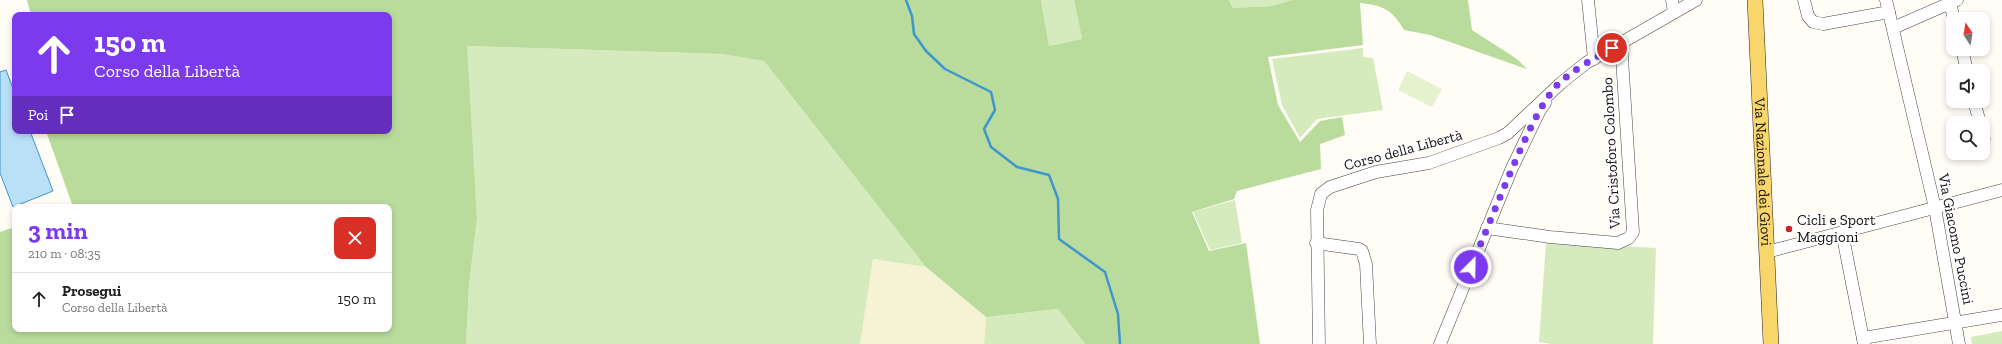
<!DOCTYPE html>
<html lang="it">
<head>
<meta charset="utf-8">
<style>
  body { margin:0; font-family:"Zilla Slab",serif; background:#f2f2f2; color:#222; height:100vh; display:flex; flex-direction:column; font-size:15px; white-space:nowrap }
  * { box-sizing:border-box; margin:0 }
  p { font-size:13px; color:#767676 }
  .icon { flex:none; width:22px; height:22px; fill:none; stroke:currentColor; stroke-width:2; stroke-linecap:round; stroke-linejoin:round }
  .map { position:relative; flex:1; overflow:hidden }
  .panel { position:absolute; left:12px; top:204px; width:380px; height:128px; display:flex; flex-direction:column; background:#fff; border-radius:8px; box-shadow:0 2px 6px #0003 }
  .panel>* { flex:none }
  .guide { position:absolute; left:12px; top:12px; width:380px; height:122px; border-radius:8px; box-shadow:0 2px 6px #0003; background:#7c3aed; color:#fff; overflow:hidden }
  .needle { width:26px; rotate:348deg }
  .fabs { position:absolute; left:1946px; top:12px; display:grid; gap:8px }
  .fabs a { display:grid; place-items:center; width:44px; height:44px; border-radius:8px; background:#fff; box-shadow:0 2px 6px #0003; font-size:20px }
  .pin { position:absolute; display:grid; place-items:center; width:34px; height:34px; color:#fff; margin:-17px; border:2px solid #fff; border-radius:50%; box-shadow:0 1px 4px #0007 }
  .me { position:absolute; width:44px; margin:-22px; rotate:23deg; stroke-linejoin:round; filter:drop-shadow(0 0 3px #0008) }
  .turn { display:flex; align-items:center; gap:14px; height:84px; padding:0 16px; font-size:18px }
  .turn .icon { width:52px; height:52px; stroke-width:2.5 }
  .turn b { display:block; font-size:28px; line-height:34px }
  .then { display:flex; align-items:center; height:38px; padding:0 16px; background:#0003; gap:8px; font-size:15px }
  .round { display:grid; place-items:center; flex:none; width:42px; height:42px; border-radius:8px; background:#f2f2f2 }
  .summary { display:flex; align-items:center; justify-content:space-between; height:68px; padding:0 16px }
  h1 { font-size:24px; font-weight:700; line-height:30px; color:#7c3aed }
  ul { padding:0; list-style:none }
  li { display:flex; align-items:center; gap:12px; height:52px; padding:0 16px; border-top:1px solid #e0e0e0 }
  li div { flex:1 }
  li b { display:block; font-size:15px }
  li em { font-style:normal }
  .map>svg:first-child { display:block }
  .farmland { fill:#f6f3d4 }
  .green { fill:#d5ebbd }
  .forest { fill:#b9dc9c }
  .pitch { fill:#e6f2cf }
  .water { fill:#b9e0f7; stroke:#3f96cf }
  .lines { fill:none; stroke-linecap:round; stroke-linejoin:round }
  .stream { stroke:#3f96cf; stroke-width:2.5 }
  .minor-casing { stroke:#444; stroke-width:13 }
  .major-casing { stroke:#222; stroke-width:16 }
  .minor { stroke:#fff; stroke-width:12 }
  .major { stroke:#f9d66b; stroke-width:15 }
  .route { stroke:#7c3aed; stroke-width:7; stroke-dasharray:0 12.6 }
  .poi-dot { fill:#c4262e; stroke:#fff; stroke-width:1.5 }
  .labels { text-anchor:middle; stroke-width:4; stroke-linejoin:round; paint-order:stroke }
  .street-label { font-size:15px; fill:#111; stroke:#fff }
  .poi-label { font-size:15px; fill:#111; stroke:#fff; text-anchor:start }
</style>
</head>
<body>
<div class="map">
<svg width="2002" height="344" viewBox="0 0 2002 344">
  <rect width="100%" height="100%" fill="#fffdf5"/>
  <polygon class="farmland" points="873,259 926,267 986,317 984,344 860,344"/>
  <g class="green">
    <polygon points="1041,0 1074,0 1082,39 1049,46"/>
    <polygon points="1229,0 1292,0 1272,6 1233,8"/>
    <polygon points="466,46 724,54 764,61 926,267 873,259 860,344 466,344 469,286 477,218"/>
    <polygon points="1363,48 1363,57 1373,58 1383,110 1317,119 1300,138 1282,105 1272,59"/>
    <polygon points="1235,200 1242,243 1210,250 1193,212"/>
    <polygon points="1546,242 1656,248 1653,344 1551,344 1539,342"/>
    <polygon points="1058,309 1085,344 984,344 986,317"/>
    <polygon points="2002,331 2002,344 1972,344 1971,337"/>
  </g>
  <path class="forest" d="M27 0H1041L1049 46 1082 39 1074 0H1229L1233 8 1272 6 1292 0H1468L1472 30 1517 59 1527 69 1430 35 1404 30C1393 10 1382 5 1360 3L1363 45 1268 57 1278 105 1300 142 1320 121 1342 117 1345 135 1320 144 1321 169 1237 191 1234 199 1192 212 1209 251 1246 243 1260 344H1085L1058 309 986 317 926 267 764 61 723 54 467 46 477 218 469 286 466 344H0V232L15 227V329H389V207H64L72 204 46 131H389V15H31Z"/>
  <polygon class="pitch" points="1407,71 1442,89 1432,107 1398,90"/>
  <polygon class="water" points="6,70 15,94 15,131 30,131 53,191 13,207 0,173 0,72"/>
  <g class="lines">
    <polyline class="stream" points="906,0 912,16 914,34 926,51 945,69 991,92 995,110 984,129 991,147 1017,167 1049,175 1058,199 1059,239 1105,272 1118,314 1120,344"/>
    <defs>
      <g id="minor">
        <polyline points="1588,0 1594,59"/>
        <polyline points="1672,0 1674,12"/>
        <polyline points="1804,0 1808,16 1813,22 1823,24 1889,12"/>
        <polyline points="1886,0 1935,208 1959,344"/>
        <polyline points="1950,3 1954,19"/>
        <polyline points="1893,28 1957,0"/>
        <polyline points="1962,49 1967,71"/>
        <polyline points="1974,101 1980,123"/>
        <polyline points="1983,137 1984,139"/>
        <polyline points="1487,228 1550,237 1618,243 1629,238 1633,232 1621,42"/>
        <polyline points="1842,232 1864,344"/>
        <polyline points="1316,243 1359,249 1362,251 1366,264 1370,344"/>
        <polyline points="1767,252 2002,190"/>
        <polyline points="1863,338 2002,315"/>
        <polyline points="1319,344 1317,210 1321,194 1330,187 1376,172 1429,163 1499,138 1508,133 1561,83 1586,63 1696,0"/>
        <polyline points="1440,344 1512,168 1540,110 1545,103"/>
      </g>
      <g id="major">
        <path id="s1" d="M1755 0 1771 344"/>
      </g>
    </defs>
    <use href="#minor" class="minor-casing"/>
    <use href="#major" class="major-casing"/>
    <use href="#minor" class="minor"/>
    <use href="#major" class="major"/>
  </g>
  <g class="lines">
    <path class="route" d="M1471 267C1488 227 1504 186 1522 146 1531 127 1540 107 1553 90 1566 73 1594 59 1612 48"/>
  </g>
  <circle class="poi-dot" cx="1789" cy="229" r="4"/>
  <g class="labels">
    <g class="street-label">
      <text transform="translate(1403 150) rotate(-15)" y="5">Corso della Libertà</text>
      <text transform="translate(1611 153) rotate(-93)" y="5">Via Cristoforo Colombo</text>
      <text dy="5" stroke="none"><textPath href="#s1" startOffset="172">Via Nazionale dei Giovi</textPath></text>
      <text transform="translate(1956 239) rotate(79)" y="5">Via Giacomo Puccini</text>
    </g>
    <g class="poi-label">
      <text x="1797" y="225">Cicli e Sport<tspan x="1797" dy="17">Maggioni</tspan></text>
    </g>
  </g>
</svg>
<div class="fabs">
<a><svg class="needle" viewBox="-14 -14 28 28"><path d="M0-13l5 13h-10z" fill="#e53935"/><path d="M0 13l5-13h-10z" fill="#767676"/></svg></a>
<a><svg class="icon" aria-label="sound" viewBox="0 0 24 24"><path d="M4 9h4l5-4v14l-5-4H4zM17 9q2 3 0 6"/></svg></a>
<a><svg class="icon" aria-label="search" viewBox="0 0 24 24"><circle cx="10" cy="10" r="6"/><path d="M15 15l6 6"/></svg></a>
</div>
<div class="pin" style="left:1612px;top:48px;background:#d93025"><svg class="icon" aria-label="arrive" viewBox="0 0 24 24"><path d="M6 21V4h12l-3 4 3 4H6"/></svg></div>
<svg class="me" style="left:1471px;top:267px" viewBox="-20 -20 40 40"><circle r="17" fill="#7c3aed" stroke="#fff" stroke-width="3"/><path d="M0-11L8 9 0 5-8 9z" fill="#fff"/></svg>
<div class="guide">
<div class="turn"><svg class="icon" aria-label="ahead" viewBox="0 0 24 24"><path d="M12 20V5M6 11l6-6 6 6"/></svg><div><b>150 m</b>Corso della Libertà</div></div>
<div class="then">Poi<svg class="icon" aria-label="arrive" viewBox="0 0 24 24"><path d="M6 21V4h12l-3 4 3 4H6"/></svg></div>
</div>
<section class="panel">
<div class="summary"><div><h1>3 min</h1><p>210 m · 08:35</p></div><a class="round" style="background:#d93025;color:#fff"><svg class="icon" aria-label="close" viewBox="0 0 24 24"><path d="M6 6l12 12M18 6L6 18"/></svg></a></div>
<ul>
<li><svg class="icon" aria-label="ahead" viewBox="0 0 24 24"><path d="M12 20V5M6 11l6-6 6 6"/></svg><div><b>Prosegui</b><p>Corso della Libertà</p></div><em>150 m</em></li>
</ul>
</section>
</div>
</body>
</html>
